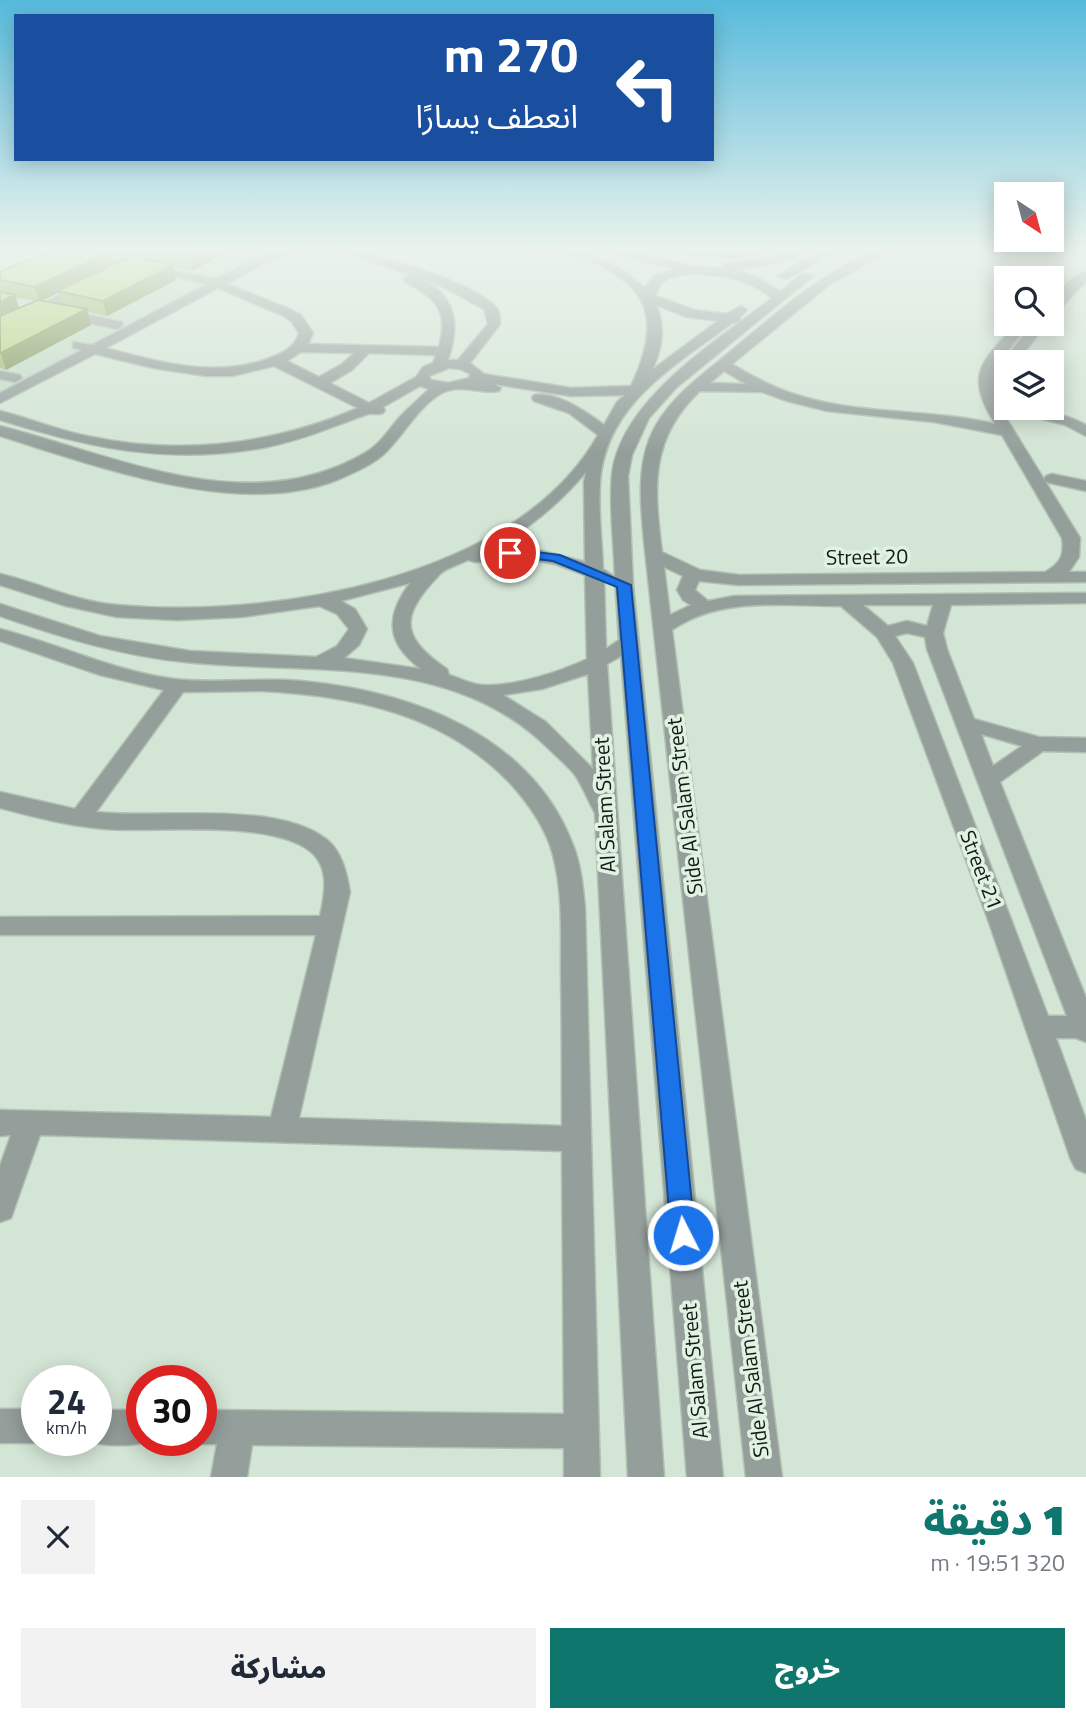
<!DOCTYPE html>
<html lang="ar">
<head>
<meta charset="utf-8">
<style>
  body { margin:0; font-family:"Titillium Web","Noto Sans Arabic",sans-serif; background:#f2f2f3; color:#1f2937; direction:rtl; height:100vh; display:flex; flex-direction:column; font-size:26px; white-space:nowrap }
  * { box-sizing:border-box; margin:0 }
  p { font-size:23px; color:#747a83 }
  .icon { flex:none; width:38px; height:38px; fill:none; stroke:currentColor; stroke-width:2; stroke-linecap:round; stroke-linejoin:round }
  .map { position:relative; height:1477px; overflow:hidden; direction:ltr }
  .panel { display:flex; flex-direction:column; background:#fff; flex:1 }
  .panel>* { flex:none }
  .banner { position:absolute; left:14px; top:14px; width:700px; height:147px; border-radius:0px; box-shadow:0 4px 18px #0003; direction:rtl; background:#1a4fa0; color:#fff; overflow:hidden }
  .needle { width:46px; rotate:144deg }
  .buttons { position:absolute; left:994px; top:182px; display:grid; gap:14px }
  .buttons a { display:grid; place-items:center; width:70px; height:70px; border-radius:0px; background:#fff; box-shadow:0 4px 18px #0003; font-size:35px }
  .speed { position:absolute; left:21px; top:1365px; display:flex; gap:14px; font-size:35px; font-weight:700; text-align:center }
  .speed>* { display:grid; place-content:center; width:91px; height:91px; border-radius:50%; background:#fff; box-shadow:0 4px 18px #0003; line-height:1 }
  .speed small { font-size:18px; font-weight:400 }
  .speed .limit { border:10px solid #d22; background:#fff; color:#111 }
  .pin { position:absolute; display:grid; place-items:center; width:60px; height:60px; color:#fff; margin:-30px; border:4px solid #fff; border-radius:50%; box-shadow:0 2px 7px #0007 }
  .me { position:absolute; width:77px; margin:-38px; rotate:355deg; stroke-linejoin:round; filter:drop-shadow(0 0 5px #0008) }
  .turn { display:flex; align-items:center; gap:24px; height:147px; padding:0 21px; font-size:32px }
  .turn .icon { width:91px; height:91px; stroke-width:2.5 }
  .turn b { display:block; font-size:49px; line-height:60px }
  .round { display:grid; place-items:center; flex:none; width:74px; height:74px; border-radius:0px; background:#f2f2f3 }
  .headline { display:flex; align-items:center; justify-content:space-between; height:119px; padding:0 21px }
  h1 { font-size:42px; font-weight:800; line-height:52px; color:#0f766e }
  .cta { display:flex; gap:14px; margin-top:auto; padding:14px 21px }
  .cta a { flex:1; height:80px; border-radius:0px; background:#0f766e; color:#fff; font-size:28px; font-weight:800; line-height:80px; text-align:center }
  .cta a+a { background:#f2f2f3; color:#1f2937 }
  .map>svg:first-child { display:block }
  .built { fill:#c3dcc7 }
  .lines { fill:none; stroke-linecap:round; stroke-linejoin:round }
  .minor-casing { stroke:#b0c0b2; stroke-width:3 }
  .minor { fill:#949e9b; fill-rule:evenodd }
  .wall { fill:#9fb96b; fill-rule:evenodd }
  .shaded-wall { fill:#829657 }
  .building { fill:#b9d77c; stroke:#829657; stroke-width:2 }
  .route { fill:#1a73e8; stroke:#114b97; stroke-width:2 }
  .labels { text-anchor:middle; stroke-width:7; stroke-linejoin:round; paint-order:stroke }
  .street-label { font-size:21px; fill:#131a14; stroke:#e0f2e2 }
</style>
</head>
<body>
<div class="map">
<svg width="1086" height="1477" viewBox="0 0 1086 1477">
  <rect width="100%" height="100%" fill="#d3e5d5"/>
  <polygon class="built" points="62,247 277,247 0,392 0,274"/>
  <g class="lines">
    <defs>
      <g id="minor">
        <path d="M296 247H313L266 262 227 284 292 310 301 315 313 333 308 344 439 347C449 310 436 298 405 282L403 279 409 275C454 289 462 319 448 360H458L488 324 484 309 441 286 331 247H347C385 259 465 279 493 304 500 310 500 316 500 324L470 363 484 374 571 388 631 386C665 314 647 280 572 254 560 251 544 254 536 247L575 248 618 267 645 288 655 275 676 268 642 262 601 247H616L694 267 722 268 723 264 770 258 801 247 814 248 776 263 732 270 755 276 780 292 803 273 813 276 677 387 649 418 632 455 628 476 633 585 723 1477H687L621 656 607 664 664 1477H628L595 813C588 800 583 787 575 775 567 765 557 757 549 749 452 652 310 675 185 662 122 656 60 637 0 616V604L100 636 190 651 316 657 337 646 349 629 337 614 319 606 242 617 177 620 117 617 66 606 0 585V574C40 583 76 602 117 605 269 619 517 580 598 435L569 413 534 401 532 398 534 395C556 391 587 412 604 425L617 402 625 395 571 396 494 384 501 388 499 391C483 395 460 383 442 393 419 406 405 433 387 451 375 464 353 473 337 480 238 519 97 466 0 436V426C118 456 248 521 365 453 379 445 388 431 398 419 408 408 419 399 429 389L420 386 383 407 385 410 383 413C377 415 373 413 368 414 334 426 302 440 267 447 169 465 93 449 0 420V411C29 418 57 430 87 436 178 456 273 445 358 408L274 366 232 376H206L153 368 95 354 0 403V393L82 350 73 348V342L92 345 207 284 82 256V252L216 279 258 258ZM688 274C721 274 746 278 772 298 717 341 620 400 612 475 609 508 614 544 615 577L603 569C602 541 598 511 600 483 605 404 676 365 732 323L740 322V317L747 310 741 306 727 314 694 310 656 296C659 278 672 276 688 274ZM218 288 284 316 291 321 299 333C295 348 281 354 267 359 214 378 158 362 106 348ZM656 305 687 317 718 321 652 370C662 350 666 326 656 305ZM301 352 354 353 342 364 319 377 287 361ZM369 353 436 355 433 363 423 367 416 377 369 403 330 383 352 370ZM449 368 460 369 470 374 469 378 448 383 431 380 429 376ZM586 472 584 482 585 562 542 551 489 550C527 531 559 504 586 472ZM526 559 555 564 585 575 587 659C560 672 505 690 475 684 466 682 457 677 449 675L447 669C397 635 402 614 440 574 444 569 460 564 468 560L475 562ZM615 577 619 640 606 649 604 582 612 581ZM410 583C385 617 386 643 421 669L344 658 359 645 367 629 355 609 341 601ZM588 674 593 769 546 722 503 695 542 689Z"/>
        <polygon points="828,247 842,247 787,279 777,276"/>
        <path d="M880 247H895L830 284 732 364C752 376 772 387 794 394 859 416 930 408 995 424 965 374 980 364 1016 324H1029L1001 359 993 383 1001 363 1008 362 1006 408C1033 408 1063 412 1086 425V436L1065 425 1000 408 1080 538 1079 557 1069 572H1086V582L739 585 699 581 695 590 708 601 734 596 1086 593V603L951 605 943 633 947 649 974 719 1039 737 1086 738V752L1043 751 1000 782 1086 998V1042L1076 1038H1056L1086 1120V1173L1076 1169 1071 1160 986 914 893 663 877 637 841 606C784 606 721 596 672 630L782 1477H746L644 541C641 508 637 472 649 440 664 401 701 376 731 351 778 311 824 272 880 247ZM724 371 746 384 710 383ZM700 391 762 392 787 401 827 411 934 422 1002 435 1062 538C1065 555 1060 564 1045 572L739 575 700 570 662 552C654 488 649 439 700 391ZM664 567 683 576 677 590 683 600 691 605 670 615ZM863 605H933L927 626 907 621 888 626ZM907 633 925 637 927 649 1067 1016H1048L913 663 895 636ZM981 734 1022 746 993 766Z"/>
        <path d="M1086 272V282C1075 290 1064 309 1052 314 1052 296 1069 278 1086 272Z"/>
        <polygon points="86,283 92,287 90,290 0,332 0,323"/>
        <polygon points="64,310 122,322 123,325 117,329 59,317 58,314"/>
        <polygon points="1033,324 1046,324 1024,353 1014,353 1012,350"/>
        <polygon points="0,371 20,375 22,378 15,382 0,379"/>
        <polygon points="1052,474 1086,481 1086,491 1046,482 1044,479 1046,476"/>
        <path d="M0 629C59 644 113 671 174 679 216 684 259 677 301 681 410 691 531 734 573 845 581 865 583 887 585 908L600 1477H564V1448L252 1445 247 1477H211L217 1444H201L191 1440H201V1410L564 1414 562 1151 40 1135 11 1218 0 1222V1166L11 1135 0 1136V1110L271 1117 316 935H0V917L320 916C325 894 330 867 310 851 270 819 156 833 105 829 69 826 34 817 0 808V792L75 809 164 690 100 675 0 641ZM263 691C355 696 444 714 510 783 529 804 546 828 553 855 563 893 561 933 561 971 562 1023 562 1074 562 1126L299 1118 350 892C347 874 342 851 326 839 275 800 158 819 96 812L183 692Z"/>
        <polygon points="0,1409 37,1409 37,1440 44,1440 37,1443 0,1443"/>
        <path d="M96 1410H142V1440H152C134 1447 104 1447 86 1440H96Z"/>
      </g>
    </defs>
    <use href="#minor" class="minor-casing"/>
    <use href="#minor" class="minor"/>
  </g>
  <g class="wall">
    <path d="M86 247H228L224 254 192 271 174 267 176 280 107 316 88 312 91 325 6 370 0 368V272ZM111 254 128 258 113 265ZM58 293 60 304 42 301ZM16 298 35 301 19 308Z"/>
    <polygon points="651,247 775,247 775,252 729,259 651,251"/>
  </g>
  <g class="shaded-wall">
    <polygon points="207,247 228,247 224,254 192,271 190,256"/>
    <polygon points="730,247 775,247 775,252 729,259"/>
    <polygon points="110,252 114,267 57,291 58,293 39,302 35,287"/>
    <polygon points="173,265 176,280 107,316 103,301"/>
    <polygon points="15,295 20,311 0,320 0,302"/>
    <polygon points="87,309 91,325 6,370 1,353"/>
  </g>
  <g class="building">
    <polygon points="57,247 83,247 110,252 35,287 0,280 0,272"/>
    <polygon points="143,247 207,247 190,256"/>
    <polygon points="132,256 173,265 103,301 57,291"/>
    <polygon points="0,292 15,295 0,302"/>
    <polygon points="38,300 87,309 1,353 0,353 0,316"/>
  </g>
  <linearGradient id="sky" x2="0" y2="1"><stop stop-color="#57badc"/><stop offset="0.55" stop-color="#ebf3ec"/><stop offset="1" stop-color="#ebf3ec" stop-opacity="0"/></linearGradient>
  <rect width="1086" height="453" fill="url(#sky)"/>
  <polygon class="route" points="510,549 560,555 631,585 695,1235 691,1243 683,1246 675,1243 671,1235 617,587 553,561 505,555 503,553"/>
  <g class="labels">
    <g class="street-label">
      <text transform="translate(867 557) rotate(-1)" y="7">Street 20</text>
      <text transform="translate(605 805) rotate(-93)" y="7">Al Salam Street</text>
      <text transform="translate(685 806) rotate(-97)" y="7">Side Al Salam Street</text>
      <text transform="translate(981 870) rotate(69)" y="7">Street 21</text>
      <text transform="translate(751 1369) rotate(-97)" y="7">Side Al Salam Street</text>
      <text transform="translate(695 1371) rotate(-95)" y="7">Al Salam Street</text>
    </g>
  </g>
</svg>
<div class="buttons">
<a><svg class="needle" viewBox="-14 -14 28 28"><path d="M0-13l5 13h-10z" fill="#e53935"/><path d="M0 13l5-13h-10z" fill="#747a83"/></svg></a>
<a><svg class="icon" aria-label="search" viewBox="0 0 24 24"><circle cx="10" cy="10" r="6"/><path d="M15 15l6 6"/></svg></a>
<a><svg class="icon" aria-label="layers" viewBox="0 0 24 24"><path d="M12 4l9 5-9 5-9-5zM3 14l9 5 9-5"/></svg></a>
</div>
<div class="speed"><div>24<small>km/h</small></div><div class="limit">30</div></div>
<div class="pin" style="left:510px;top:553px;background:#d93025"><svg class="icon" aria-label="arrive" viewBox="0 0 24 24"><path d="M6 21V4h12l-3 4 3 4H6"/></svg></div>
<svg class="me" style="left:683px;top:1235px" viewBox="-20 -20 40 40"><circle r="17" fill="#1a73e8" stroke="#fff" stroke-width="3"/><path d="M0-11L8 9 0 5-8 9z" fill="#fff"/></svg>
<div class="banner">
<div class="turn"><svg class="icon" aria-label="left" viewBox="0 0 24 24"><path d="M17 20v-9H6M10 6l-5 5 5 5"/></svg><div><b>270 m</b>انعطف يسارًا</div></div>
</div>
</div>
<section class="panel">
<div class="headline"><div><h1>1 دقيقة</h1><p>320 m · 19:51</p></div><a class="round"><svg class="icon" aria-label="close" viewBox="0 0 24 24"><path d="M6 6l12 12M18 6L6 18"/></svg></a></div>
<div class="cta"><a>خروج</a><a>مشاركة</a></div>
</section>
</body>
</html>
